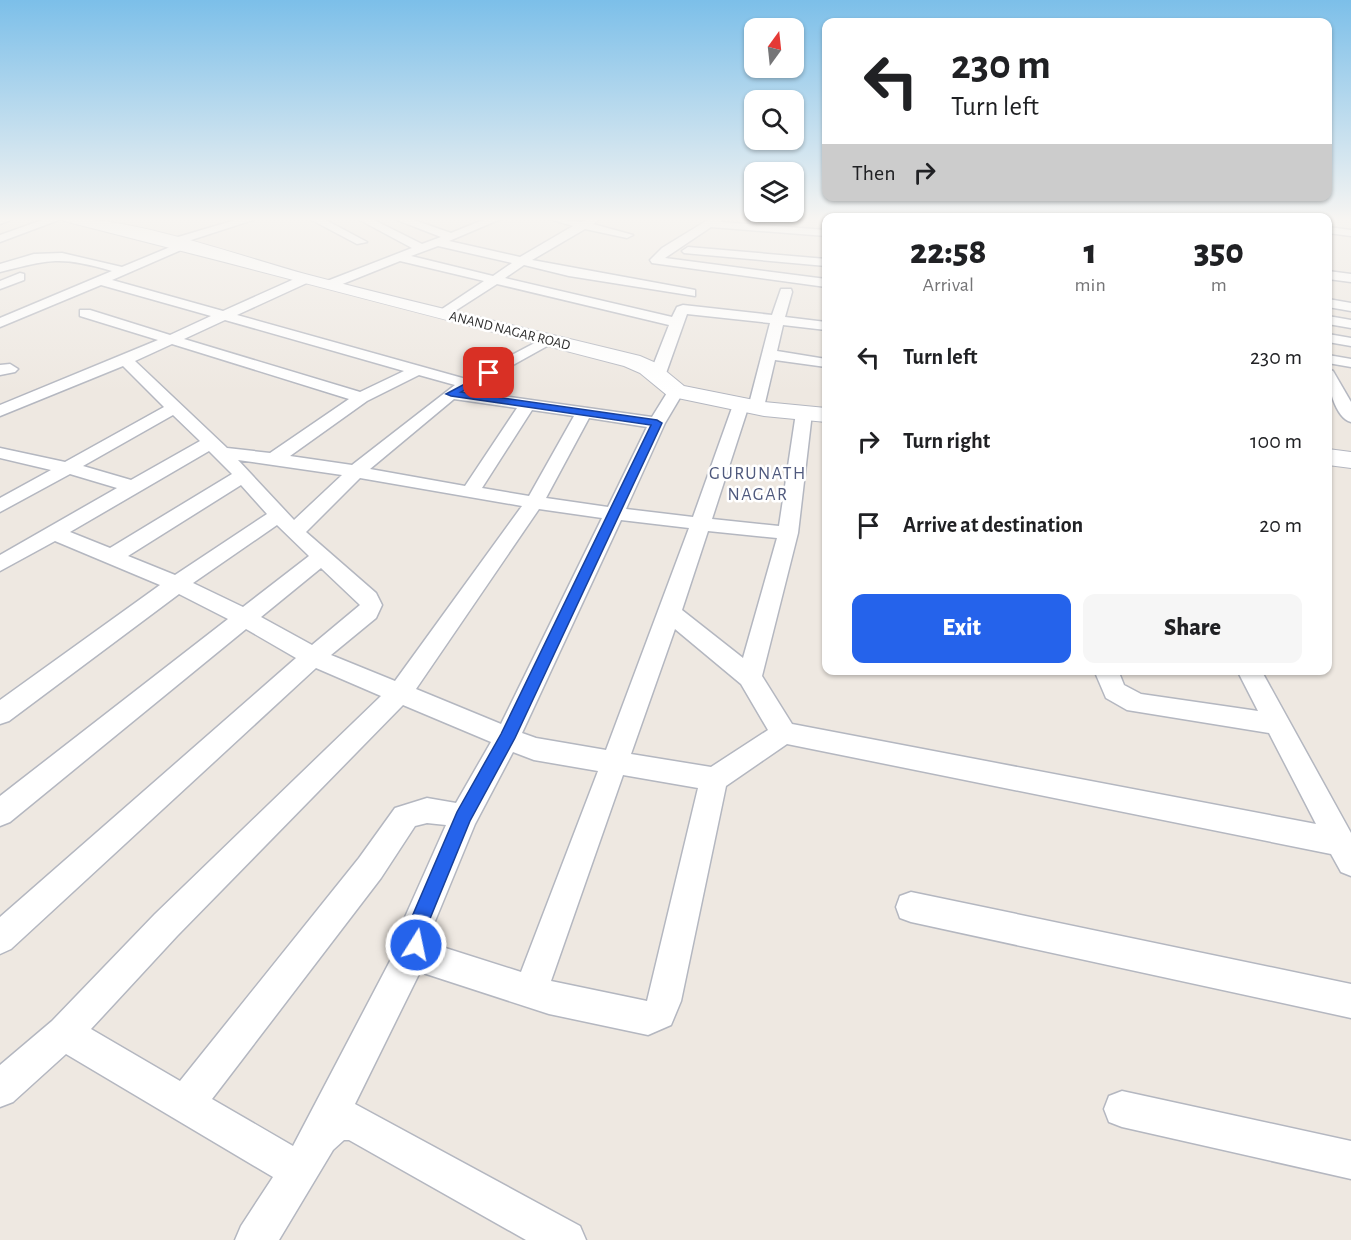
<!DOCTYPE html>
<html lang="en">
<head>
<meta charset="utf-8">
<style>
  body { margin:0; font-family:"Alegreya Sans",sans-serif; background:#f6f6f6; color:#202124; height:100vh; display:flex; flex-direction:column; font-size:22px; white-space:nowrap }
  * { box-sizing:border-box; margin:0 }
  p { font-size:20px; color:#757577 }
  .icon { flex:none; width:33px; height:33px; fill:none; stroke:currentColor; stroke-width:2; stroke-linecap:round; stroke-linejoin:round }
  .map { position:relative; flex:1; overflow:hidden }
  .drawer { position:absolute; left:822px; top:213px; width:510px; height:462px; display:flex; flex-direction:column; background:#fff; border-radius:12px; box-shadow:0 2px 4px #0004 }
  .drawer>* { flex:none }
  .guide { position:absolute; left:822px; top:18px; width:510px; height:183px; border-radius:12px; box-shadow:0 2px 4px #0004; background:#fff; color:#202124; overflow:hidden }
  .needle { width:39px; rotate:15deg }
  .buttons { position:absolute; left:744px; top:18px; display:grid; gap:12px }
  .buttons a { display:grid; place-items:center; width:60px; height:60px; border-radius:12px; background:#fff; box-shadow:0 2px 4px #0004; font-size:30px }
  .pin { position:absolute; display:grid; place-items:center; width:51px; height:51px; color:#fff; margin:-26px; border-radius:12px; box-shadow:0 3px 9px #0006 }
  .me { position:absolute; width:66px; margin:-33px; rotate:10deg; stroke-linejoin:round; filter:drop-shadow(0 0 4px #0008) }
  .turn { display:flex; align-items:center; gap:21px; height:126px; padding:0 30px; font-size:27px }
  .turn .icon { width:78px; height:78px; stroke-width:2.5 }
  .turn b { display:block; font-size:42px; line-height:51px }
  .then { display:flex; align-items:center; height:57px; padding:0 30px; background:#0003; gap:12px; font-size:22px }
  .eta { display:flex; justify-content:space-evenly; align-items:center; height:102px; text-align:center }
  .eta b { font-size:36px; font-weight:800; line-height:42px }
  .button { display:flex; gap:12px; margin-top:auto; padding:12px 30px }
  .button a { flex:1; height:69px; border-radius:12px; background:#2563eb; color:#fff; font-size:24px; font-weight:800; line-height:69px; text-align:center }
  .button a+a { background:#f6f6f6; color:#202124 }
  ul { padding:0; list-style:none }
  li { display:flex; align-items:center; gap:18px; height:84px; padding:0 30px }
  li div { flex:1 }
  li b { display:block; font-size:22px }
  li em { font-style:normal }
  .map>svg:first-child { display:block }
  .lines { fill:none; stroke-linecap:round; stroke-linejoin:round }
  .street-casing { stroke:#b4b7c0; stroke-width:3 }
  .secondary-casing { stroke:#b4b7c0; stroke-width:2 }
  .street { fill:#fff; fill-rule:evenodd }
  .secondary { fill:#fff; fill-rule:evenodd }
  .route { fill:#2563eb; stroke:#184099; stroke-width:1.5 }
  .labels { text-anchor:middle; stroke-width:5; stroke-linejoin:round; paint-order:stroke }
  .far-street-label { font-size:14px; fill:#2e2e2e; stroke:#fff }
  .neighbourhood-label { font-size:18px; letter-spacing:1.5px; fill:#4f597d; stroke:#fff }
</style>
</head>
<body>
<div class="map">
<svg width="1351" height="1240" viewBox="0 0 1351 1240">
  <rect width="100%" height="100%" fill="#eee8e1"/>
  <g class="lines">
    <defs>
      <g id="street">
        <polygon points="0,218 16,218 0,224"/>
        <polygon points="48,218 64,218 0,242 0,235"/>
        <path d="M242 218H259L185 242 190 245 188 247 112 280 223 311 301 276H309V282L237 315 466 379 546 337H556L558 340 466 391 652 417 670 388H682L684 391 665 423 626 509 693 517 733 405 741 400 749 404 770 323 687 314 665 376 662 379H652L649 376 669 325 497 284 444 318 437 314 439 311 484 281 400 261 335 287H327V281L412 248 356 218H370L422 244 441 237 392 218H408L451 233 488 218H503L449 241 520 257 573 226 546 218 582 222 588 218H601L593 224 633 235 627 238 585 229 532 260 690 289 695 290V296L569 276 524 265 505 278 672 317 677 307 683 305 772 315 781 289H791L792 292 785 317 826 322V330L783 325 777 351 826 359V367L775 360 764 407 756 412 748 408 712 519 779 526 796 413 798 410H810L812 413 798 533 762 676 792 724 1316 824 1269 733 1127 710 1106 698 1094 670H1118L1124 685 1141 694 1258 711 1237 670H1261L1351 833V876L1341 872 1331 854 787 744 726 786 681 1001 671 1025 648 1035 549 1014 420 972 355 1104 580 1226 586 1240H526L349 1140H344L333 1150 279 1240H235L241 1226 273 1177 66 1054 13 1102 0 1107V1065L52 1021 155 914 381 696 316 668 11 949 0 954V917L296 658 246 629 10 822 0 826V796L228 619 179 594 9 721 0 724V700L160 585 55 541 0 571V555L117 488 70 474 0 512V498L51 470 0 458V448L65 462 164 407 123 366 0 416V405L158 340 80 316V310H90L170 335 211 316 101 285 0 327V318L112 271C61 256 50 259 0 272V264L34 254 62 253 122 267 175 245 168 244V240ZM438 246 512 263 493 276 411 256ZM225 320 404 371 360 392 184 339ZM172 344 349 399 270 453 227 448 135 361ZM419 375 455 385 352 465 290 456 367 401ZM454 399 517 408 465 486 370 469ZM532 410 574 416 529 496 482 488ZM173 415 200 441 131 480 83 466ZM589 418 647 427 608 507 546 498ZM209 451 232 474 110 548 70 532ZM238 460 342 475 294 520ZM360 478 522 506 395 681 331 655 376 618 382 605 376 593 306 532ZM241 485 267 514 175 575 128 556ZM539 509 602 518 501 724 416 689ZM621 520 689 528 606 750 536 738 522 733ZM277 525 309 556 243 607 193 583ZM708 531 777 538 743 658 682 610ZM321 568 360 605 312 645 261 617ZM675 629 741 684 768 730 711 767 631 754ZM403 705 491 742 456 803 427 798 395 808 359 858 180 1081 91 1029 177 936ZM513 752 534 760 598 771 521 972 436 945 432 939 433 926 475 824ZM623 775 698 788 647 1001 551 981ZM427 823 446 825 401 926 400 942 293 1146 212 1099 381 878 415 826Z"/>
        <polygon points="308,218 322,218 367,242 357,244"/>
        <polygon points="711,218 724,218 721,222 826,230 826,236 711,227 665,258 826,279 826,287 652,263 650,260 662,248"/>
        <polygon points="1328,227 1351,230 1351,236 1328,233"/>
        <polygon points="688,247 826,259 826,266 684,253 682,251"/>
        <polygon points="1328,271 1351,274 1351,282 1328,279"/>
        <polygon points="20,273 24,274 24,280 0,289 0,281"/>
        <polygon points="1328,299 1351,303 1351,311 1328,307"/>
        <polygon points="1328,316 1351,320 1351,328 1328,324"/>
        <polygon points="1328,334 1351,338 1351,346 1328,342"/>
        <polygon points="1328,355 1351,359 1351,367 1328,363"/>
        <polygon points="10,364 18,369 15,372 0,375 0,365"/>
        <path d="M1328 369 1333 371 1351 402V422C1335 418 1327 384 1328 369Z"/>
        <polygon points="911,892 1351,984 1351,1018 911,922 900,918 896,907 900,896"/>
        <polygon points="1122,1091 1351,1141 1351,1179 1122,1127 1109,1122 1104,1109 1109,1096"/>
      </g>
      <g id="secondary">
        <path d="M62 218C138 218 235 255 309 275 419 304 530 329 640 356L656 363 684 386 764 402 826 408V422L764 416 668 396 640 373 624 366C437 318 251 268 64 221Z"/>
        <polygon points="1328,449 1351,452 1351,468 1328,465"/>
      </g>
    </defs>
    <use href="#street" class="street-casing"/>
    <use href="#secondary" class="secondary-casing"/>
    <use href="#street" class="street"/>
    <use href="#secondary" class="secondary"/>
  </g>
  <linearGradient id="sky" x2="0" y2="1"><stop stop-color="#7cbfe9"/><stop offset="0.56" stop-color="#f7f5f2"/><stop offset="1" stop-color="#f7f5f2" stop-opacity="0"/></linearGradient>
  <rect width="1351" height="392" fill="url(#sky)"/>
  <polygon class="route" points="489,371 494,373 492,375 461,392 657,420 662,423 515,738 470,821 427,926 423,951 416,954 410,951 407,945 408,926 457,812 501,734 651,425 451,396 446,394"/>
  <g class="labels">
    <g class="far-street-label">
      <text transform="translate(510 330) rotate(14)" y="5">ANAND NAGAR ROAD</text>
    </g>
    <g class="neighbourhood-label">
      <text x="758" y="479">GURUNATH<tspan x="758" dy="21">NAGAR</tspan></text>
    </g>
  </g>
</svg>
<div class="buttons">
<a><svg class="needle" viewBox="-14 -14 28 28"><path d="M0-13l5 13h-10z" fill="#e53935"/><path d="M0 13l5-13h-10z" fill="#757577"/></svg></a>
<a><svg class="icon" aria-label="search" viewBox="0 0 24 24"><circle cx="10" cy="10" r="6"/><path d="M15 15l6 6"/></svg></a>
<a><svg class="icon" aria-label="layers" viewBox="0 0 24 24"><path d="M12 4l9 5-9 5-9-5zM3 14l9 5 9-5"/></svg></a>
</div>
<div class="pin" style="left:489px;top:373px;background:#d93025"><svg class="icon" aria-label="arrive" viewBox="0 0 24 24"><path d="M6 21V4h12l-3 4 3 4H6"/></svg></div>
<svg class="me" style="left:416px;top:945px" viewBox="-20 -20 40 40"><circle r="17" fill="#2563eb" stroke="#fff" stroke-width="3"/><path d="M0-11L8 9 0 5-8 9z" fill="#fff"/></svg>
<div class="guide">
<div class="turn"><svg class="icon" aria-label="left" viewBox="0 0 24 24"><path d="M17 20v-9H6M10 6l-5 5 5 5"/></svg><div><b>230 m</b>Turn left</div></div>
<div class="then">Then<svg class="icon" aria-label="right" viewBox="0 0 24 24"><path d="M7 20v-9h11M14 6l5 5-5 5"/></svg></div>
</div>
<section class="drawer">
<div class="eta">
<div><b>22:58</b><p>Arrival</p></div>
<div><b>1</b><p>min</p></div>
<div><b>350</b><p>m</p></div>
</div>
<ul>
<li><svg class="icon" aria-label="left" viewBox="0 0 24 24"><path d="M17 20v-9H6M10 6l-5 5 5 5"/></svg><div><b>Turn left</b></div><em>230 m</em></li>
<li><svg class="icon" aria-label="right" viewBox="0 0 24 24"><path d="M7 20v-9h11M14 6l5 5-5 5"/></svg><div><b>Turn right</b></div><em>100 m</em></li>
<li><svg class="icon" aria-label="arrive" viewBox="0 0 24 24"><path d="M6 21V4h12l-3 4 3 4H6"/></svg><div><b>Arrive at destination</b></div><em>20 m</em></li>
</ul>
<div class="button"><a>Exit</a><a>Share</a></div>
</section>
</div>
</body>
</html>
